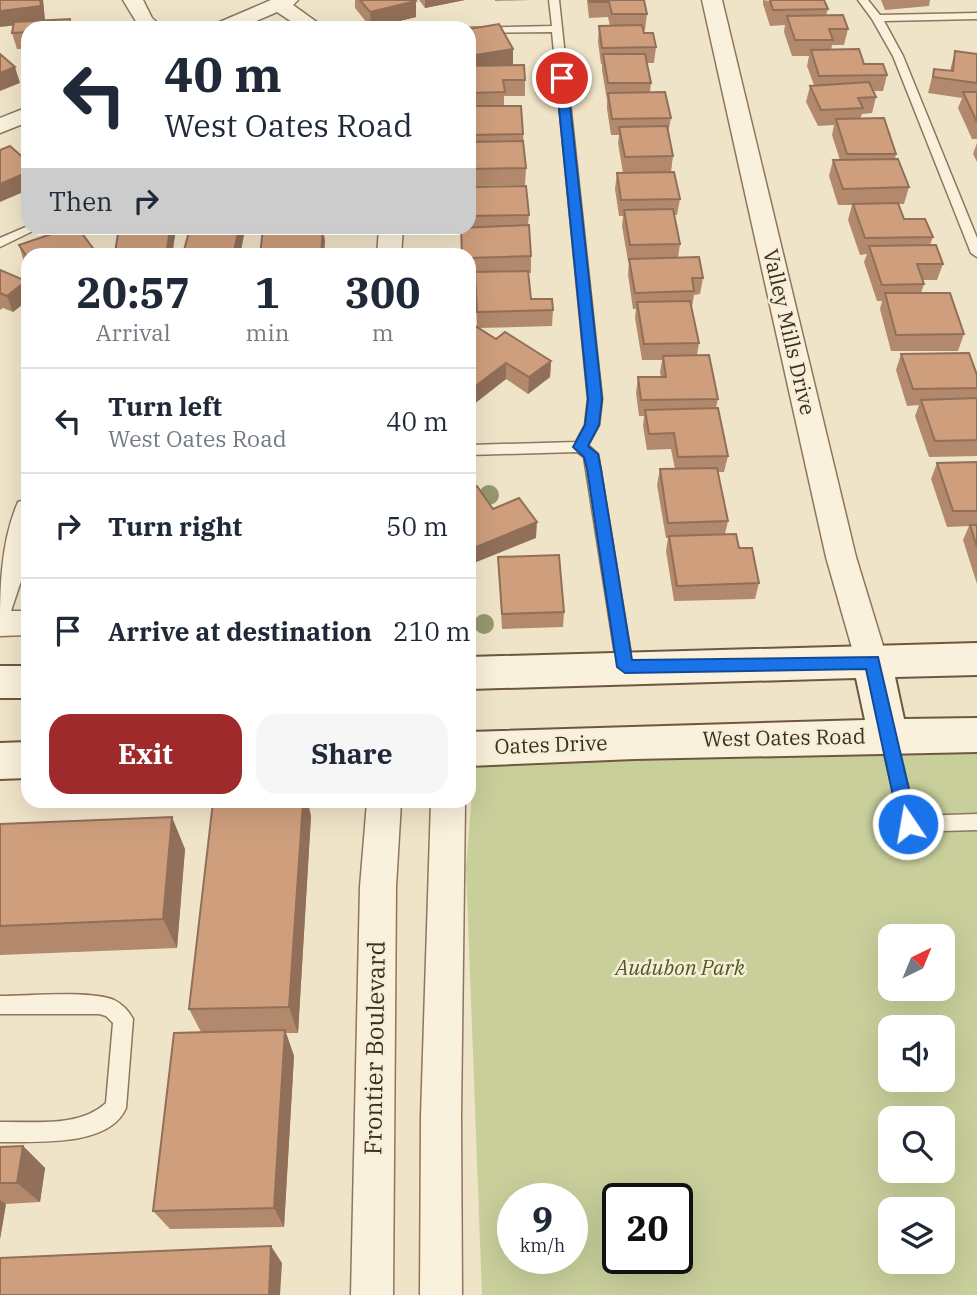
<!DOCTYPE html>
<html lang="en">
<head>
<meta charset="utf-8">
<style>
  body { margin:0; font-family:"IBM Plex Serif",serif; background:#f6f6f7; color:#1f2937; height:100vh; display:flex; flex-direction:column; font-size:26px; white-space:nowrap }
  * { box-sizing:border-box; margin:0 }
  p { font-size:23px; color:#747a83 }
  .icon { flex:none; width:38px; height:38px; fill:none; stroke:currentColor; stroke-width:2; stroke-linecap:round; stroke-linejoin:round }
  .map { position:relative; flex:1; overflow:hidden }
  .drawer { position:absolute; left:21px; top:248px; width:455px; height:560px; display:flex; flex-direction:column; background:#fff; border-radius:21px; box-shadow:0 7px 28px #0002 }
  .drawer>* { flex:none }
  .top-card { position:absolute; left:21px; top:21px; width:455px; height:214px; border-radius:21px; box-shadow:0 7px 28px #0002; background:#fff; color:#1f2937; overflow:hidden }
  .needle { width:46px; rotate:43deg }
  .buttons { position:absolute; left:878px; top:924px; display:grid; gap:14px }
  .buttons a { display:grid; place-items:center; width:77px; height:77px; border-radius:14px; background:#fff; box-shadow:0 7px 28px #0002; font-size:35px }
  .speed { position:absolute; left:497px; top:1183px; display:flex; gap:14px; font-size:35px; font-weight:700; text-align:center }
  .speed>* { display:grid; place-content:center; width:91px; height:91px; border-radius:50%; background:#fff; box-shadow:0 7px 28px #0002; line-height:1 }
  .speed small { font-size:18px; font-weight:400 }
  .speed .limit { border:4px solid #111; border-radius:10px; background:#fff; color:#111 }
  .pin { position:absolute; display:grid; place-items:center; width:60px; height:60px; color:#fff; margin:-30px; border:4px solid #fff; border-radius:50%; box-shadow:0 2px 7px #0007 }
  .me { position:absolute; width:77px; margin:-38px; rotate:348deg; stroke-linejoin:round; filter:drop-shadow(0 0 5px #0008) }
  .turn { display:flex; align-items:center; gap:24px; height:147px; padding:0 28px; font-size:32px }
  .turn .icon { width:91px; height:91px; stroke-width:2.5 }
  .turn b { display:block; font-size:49px; line-height:60px }
  .then { display:flex; align-items:center; height:66px; padding:0 28px; background:#0003; gap:14px; font-size:26px }
  .eta { display:flex; justify-content:space-evenly; align-items:center; height:119px; text-align:center }
  .eta b { font-size:42px; font-weight:700; line-height:49px }
  .action { display:flex; gap:14px; margin-top:auto; padding:14px 28px }
  .action a { flex:1; height:80px; border-radius:21px; background:#9e2a2b; color:#fff; font-size:28px; font-weight:700; line-height:80px; text-align:center }
  .action a+a { background:#f6f6f7; color:#1f2937 }
  ul { padding:0; list-style:none }
  li { display:flex; align-items:center; gap:21px; height:105px; padding:0 28px; border-top:2px solid #e0e1e3 }
  li div { flex:1 }
  li b { display:block; font-size:26px }
  li em { font-style:normal }
  .map>svg:first-child { display:block }
  .green { fill:#c9cf9b; fill-rule:evenodd }
  .lines { fill:none; stroke-linecap:round; stroke-linejoin:round }
  .service-casing { stroke:#8d765c; stroke-width:3 }
  .minor-casing { stroke:#8d765c; stroke-width:3 }
  .secondary-casing { stroke:#6f573f; stroke-width:4 }
  .service { fill:#faf1dc; fill-rule:evenodd }
  .minor { fill:#faf1dc; fill-rule:evenodd }
  .secondary { fill:#faf1dc; fill-rule:evenodd }
  .tree { fill:#96986f }
  .wall { fill:#b2896c }
  .shaded-wall { fill:#916f58 }
  .building { fill:#cf9f7d; stroke:#916f58; stroke-width:2 }
  .route { fill:#1a73e8; stroke:#114b97; stroke-width:2 }
  .labels { text-anchor:middle; stroke-width:5; stroke-linejoin:round; paint-order:stroke }
  .street-label { font-size:21px; fill:#3d2e20; stroke:#f7eed8 }
  .park-label { font-size:21px; font-style:italic; fill:#4d5a26; stroke:#f7eed8 }
  .near-street-label { font-size:24px; fill:#3d2e20; stroke:#f7eed8 }
</style>
</head>
<body>
<div class="map">
<svg width="977" height="1295" viewBox="0 0 977 1295">
  <rect width="100%" height="100%" fill="#f0e4c8"/>
  <path class="green" d="M977 750V1295H482L466 868 474 768 571 759ZM891 936H943V989H891ZM891 1027H943V1080H891ZM891 1118H943V1171H891ZM513 1199H572V1258H513ZM618 1199H677V1258H618ZM891 1209H943V1262H891Z"/>
  <g class="lines">
    <defs>
      <g id="service">
        <polygon points="549,0 559,0 602,399 599,425 588,445 598,454 633,667 631,672 619,672 617,667 584,457 577,452 469,455 469,445 576,442 585,425 588,399 552,32 469,33 469,28 465,28 552,26"/>
        <polygon points="858,0 868,0 880,15 977,13 977,19 884,21 903,56 977,238 977,257 971,253 893,56 872,19"/>
        <polygon points="28,226 39,228 0,247 0,238"/>
        <polygon points="888,729 894,731 896,736 915,816 977,814 977,830 908,832 902,829 880,736 882,731"/>
        <path d="M0 996C28 996 90 990 114 1000 122 1004 129 1011 133 1019L126 1108C109 1148 35 1141 0 1142V1122C36 1121 78 1128 106 1103L113 1023 106 1016 99 1014H0Z"/>
      </g>
      <g id="minor">
        <polygon points="123,0 143,0 152,18 163,28 140,28"/>
        <polygon points="271,0 298,0 293,5 325,28 301,28 277,12 240,28 212,28 215,24"/>
        <polygon points="702,0 722,0 856,557 888,662 883,671 872,675 861,671 856,662 826,557"/>
        <polygon points="28,107 28,122 0,133 0,118"/>
        <polygon points="379,228 403,228 401,256 377,256"/>
        <path d="M28 499V560L11 611H28V635L0 636C0 591 0 544 18 502Z"/>
        <polygon points="367,802 401,802 396,887 393,1295 351,1295 360,887"/>
        <polygon points="431,802 465,802 461,1116 462,1295 420,1295 421,1116"/>
      </g>
      <g id="secondary">
        <polygon points="977,643 977,675 895,677 904,719 977,718 977,752 634,759 469,766 469,732 865,720 856,678 469,689 469,657"/>
        <rect x="0" y="666" width="28" height="32"/>
        <polygon points="28,742 28,778 0,779 0,743"/>
      </g>
    </defs>
    <use href="#service" class="service-casing"/>
    <use href="#minor" class="minor-casing"/>
    <use href="#secondary" class="secondary-casing"/>
    <use href="#service" class="service"/>
    <use href="#minor" class="minor"/>
    <use href="#secondary" class="secondary"/>
  </g>
  <g class="tree">
    <circle cx="489" cy="495" r="10"/>
    <circle cx="484" cy="624" r="10"/>
  </g>
  <g class="wall">
    <polygon points="43,0 45,20 70,19 73,28 28,28 28,54 26,49 17,49 12,33"/>
    <polygon points="355,0 415,0 416,17 371,28 355,8"/>
    <polygon points="419,0 465,0 425,8"/>
    <polygon points="495,0 531,0 495,1"/>
    <polygon points="587,0 644,0 647,14 645,30 643,30 644,33 656,47 654,63 647,63 651,83 650,92 671,118 668,134 673,156 671,172 680,199 677,215 674,215 680,244 678,258 703,278 700,294 694,295 692,307 699,343 697,355 718,399 716,408 728,456 724,472 718,472 728,521 725,534 739,548 759,583 755,599 674,601 666,551 668,538 666,538 657,485 660,469 675,469 671,449 647,450 643,426 644,416 639,416 636,393 638,377 661,377 660,372 662,360 642,360 635,318 636,309 633,309 628,275 629,261 628,261 622,226 623,216 619,216 615,189 617,173 623,173 618,143 619,135 611,135 607,109 607,100 602,70 602,64 601,64 598,42 599,26 610,26 608,17 589,18"/>
    <polygon points="763,0 828,9 826,15 848,29 844,45 832,45 831,50 887,75 883,91 873,91 876,97 872,113 862,114 860,119 896,154 895,159 909,187 904,204 899,204 904,219 933,237 930,245 943,264 937,280 923,280 924,284 921,293 964,334 958,351 891,351 880,309 882,301 877,301 864,262 867,254 860,255 848,220 852,205 838,205 829,176 833,160 840,160 832,135 834,125 818,126 806,102 810,86 814,85 807,66 809,56 792,56 784,32 785,25 770,26 763,4"/>
    <polygon points="881,0 930,0 929,6 885,10"/>
    <polygon points="469,29 513,49 513,65 525,80 525,96 504,96 504,106 523,134 526,168 525,185 469,186"/>
    <polygon points="955,51 977,54 977,139 972,139 958,108 962,98 928,93 934,69 950,71"/>
    <polygon points="28,141 28,157 24,143"/>
    <polygon points="977,143 977,162 973,154"/>
    <polygon points="469,187 529,215 528,225 531,256 531,273 528,273 531,299 553,310 552,326 478,328 496,339 551,361 550,377 528,394 506,379 474,404 469,401 469,322 477,327 475,274 469,274"/>
    <polygon points="119,228 176,228 172,256 116,256 115,252"/>
    <polygon points="19,245 28,256 28,267 24,262"/>
    <polygon points="0,270 28,288 28,300 13,312 3,308 0,310"/>
    <polygon points="901,354 977,375 977,456 929,457 915,416 919,405 907,406 896,370"/>
    <polygon points="977,462 977,584 963,540 969,526 947,527 931,479 937,463"/>
    <polygon points="498,557 564,612 563,627 502,629"/>
    <polygon points="311,816 298,1033 286,1033 294,1056 284,1227 170,1229 153,1211 201,1032 189,1009"/>
    <polygon points="0,824 185,849 177,948 0,955"/>
    <polygon points="23,1146 45,1168 40,1202 6,1204 0,1239 0,1147"/>
  </g>
  <g class="shaded-wall">
    <polygon points="40,0 43,0 45,22 0,27 0,11"/>
    <polygon points="425,0 465,0 425,8"/>
    <polygon points="416,1 416,17 371,28 370,12"/>
    <polygon points="513,49 513,65 469,72 469,56"/>
    <polygon points="15,67 20,83 0,91 0,73"/>
    <polygon points="28,172 28,190 0,202 0,184"/>
    <polygon points="170,228 176,228 172,256 168,256 167,250"/>
    <polygon points="239,228 245,228 245,230 240,256 233,256"/>
    <polygon points="323,228 325,241 324,256 321,256"/>
    <polygon points="95,251 97,256 82,256"/>
    <polygon points="26,281 28,288 28,300 13,312 7,296"/>
    <polygon points="551,361 550,377 528,394 529,377"/>
    <polygon points="506,363 506,379 474,404 473,388"/>
    <polygon points="537,522 536,538 469,565 469,550"/>
    <polygon points="303,802 308,802 311,816 298,1033 289,1007"/>
    <polygon points="172,817 185,849 177,948 163,919"/>
    <polygon points="285,1030 294,1056 284,1227 274,1208"/>
    <polygon points="23,1146 45,1168 40,1202 17,1183"/>
    <polygon points="0,1200 6,1204 0,1239"/>
    <polygon points="271,1246 282,1263 280,1295 269,1295"/>
  </g>
  <g class="building">
    <polygon points="0,0 40,0 41,6 0,11"/>
    <polygon points="360,0 415,0 416,1 370,12"/>
    <polygon points="589,0 644,0 647,14 612,14 609,2 590,2"/>
    <polygon points="770,0 824,0 828,9 773,10"/>
    <polygon points="843,15 848,29 829,29 833,40 795,40 787,16"/>
    <polygon points="70,19 69,28 28,28 28,32 12,33 14,22"/>
    <polygon points="499,24 513,49 469,56 469,29"/>
    <polygon points="278,25 283,28 272,28"/>
    <polygon points="642,25 644,33 653,33 656,47 602,48 599,26"/>
    <polygon points="859,49 864,64 883,64 887,75 819,76 811,50"/>
    <polygon points="955,51 977,54 977,83 933,77 934,69 953,71"/>
    <polygon points="0,54 15,67 0,73"/>
    <polygon points="603,54 645,54 651,83 608,83"/>
    <polygon points="524,65 525,80 503,80 505,92 469,93 469,66"/>
    <polygon points="869,82 876,97 858,98 863,108 821,110 810,86"/>
    <polygon points="665,92 671,118 612,119 608,93"/>
    <polygon points="963,92 977,92 977,122"/>
    <polygon points="469,106 521,106 523,134 469,135"/>
    <polygon points="884,118 896,154 847,154 836,119"/>
    <polygon points="667,126 673,156 625,157 619,127"/>
    <polygon points="523,141 526,168 469,169 469,142"/>
    <polygon points="10,146 28,162 28,172 0,184 0,150"/>
    <polygon points="898,159 909,187 843,189 833,160"/>
    <polygon points="674,172 680,199 621,200 617,173"/>
    <polygon points="526,186 529,215 469,216 469,187"/>
    <polygon points="898,203 904,219 925,219 933,237 865,238 853,204"/>
    <polygon points="673,209 680,244 630,245 624,210"/>
    <polygon points="529,225 531,256 469,258 469,256 462,256 461,228"/>
    <polygon points="69,228 78,228 95,251 82,256 28,256 28,258 19,245"/>
    <polygon points="119,228 170,228 167,250 115,252"/>
    <polygon points="190,228 239,228 233,256 183,254"/>
    <polygon points="263,228 323,228 321,254 260,256"/>
    <polygon points="936,245 943,264 917,264 924,284 882,285 869,246"/>
    <polygon points="699,257 703,278 692,278 694,291 635,293 629,259"/>
    <polygon points="0,270 26,281 7,296 0,293"/>
    <polygon points="528,271 531,299 552,299 553,310 477,312 475,272"/>
    <polygon points="885,293 950,293 964,334 896,335"/>
    <polygon points="690,301 699,343 644,344 637,302"/>
    <polygon points="469,322 496,339 505,332 551,361 529,377 506,363 473,388 469,385"/>
    <polygon points="969,353 977,375 977,388 913,389 901,354"/>
    <polygon points="709,355 718,399 641,400 638,377 666,377 663,356"/>
    <polygon points="977,398 977,440 935,441 921,400"/>
    <polygon points="718,408 728,456 678,457 674,433 649,434 645,410"/>
    <polygon points="977,462 977,511 953,511 937,463"/>
    <polygon points="717,468 728,521 668,523 660,469"/>
    <polygon points="477,486 493,509 519,498 537,522 469,550 469,490"/>
    <polygon points="970,525 977,525 977,547"/>
    <polygon points="736,534 739,548 752,548 759,583 677,586 669,536"/>
    <polygon points="559,555 564,612 502,614 498,557"/>
    <polygon points="213,802 303,802 289,1007 189,1009"/>
    <polygon points="172,817 163,919 0,926 0,824"/>
    <polygon points="285,1030 274,1208 153,1211 174,1033"/>
    <polygon points="23,1146 17,1183 0,1183 0,1147"/>
    <polygon points="271,1246 269,1295 0,1295 0,1258"/>
  </g>
  <polygon class="route" points="562,75 567,78 602,399 599,425 588,446 598,454 601,469 632,660 878,657 917,824 914,829 902,829 899,824 866,669 625,673 617,667 587,469 584,457 573,447 585,425 588,399 556,78"/>
  <g class="labels">
    <g class="street-label">
      <text transform="translate(789 332) rotate(77)" y="7">Valley Mills Drive</text>
      <text transform="translate(784 738) rotate(-1)" y="7">West Oates Road</text>
      <text transform="translate(551 745) rotate(-2)" y="7">Oates Drive</text>
    </g>
    <g class="park-label">
      <text x="680" y="975">Audubon Park</text>
    </g>
    <g class="near-street-label">
      <text transform="translate(375 1048) rotate(-89)" y="8">Frontier Boulevard</text>
    </g>
  </g>
</svg>
<div class="buttons">
<a><svg class="needle" viewBox="-14 -14 28 28"><path d="M0-13l5 13h-10z" fill="#e53935"/><path d="M0 13l5-13h-10z" fill="#747a83"/></svg></a>
<a><svg class="icon" aria-label="sound" viewBox="0 0 24 24"><path d="M4 9h4l5-4v14l-5-4H4zM17 9q2 3 0 6"/></svg></a>
<a><svg class="icon" aria-label="search" viewBox="0 0 24 24"><circle cx="10" cy="10" r="6"/><path d="M15 15l6 6"/></svg></a>
<a><svg class="icon" aria-label="layers" viewBox="0 0 24 24"><path d="M12 4l9 5-9 5-9-5zM3 14l9 5 9-5"/></svg></a>
</div>
<div class="speed"><div>9<small>km/h</small></div><div class="limit">20</div></div>
<div class="pin" style="left:562px;top:78px;background:#d93025"><svg class="icon" aria-label="arrive" viewBox="0 0 24 24"><path d="M6 21V4h12l-3 4 3 4H6"/></svg></div>
<svg class="me" style="left:908px;top:824px" viewBox="-20 -20 40 40"><circle r="17" fill="#1a73e8" stroke="#fff" stroke-width="3"/><path d="M0-11L8 9 0 5-8 9z" fill="#fff"/></svg>
<div class="top-card">
<div class="turn"><svg class="icon" aria-label="left" viewBox="0 0 24 24"><path d="M17 20v-9H6M10 6l-5 5 5 5"/></svg><div><b>40 m</b>West Oates Road</div></div>
<div class="then">Then<svg class="icon" aria-label="right" viewBox="0 0 24 24"><path d="M7 20v-9h11M14 6l5 5-5 5"/></svg></div>
</div>
<section class="drawer">
<div class="eta">
<div><b>20:57</b><p>Arrival</p></div>
<div><b>1</b><p>min</p></div>
<div><b>300</b><p>m</p></div>
</div>
<ul>
<li><svg class="icon" aria-label="left" viewBox="0 0 24 24"><path d="M17 20v-9H6M10 6l-5 5 5 5"/></svg><div><b>Turn left</b><p>West Oates Road</p></div><em>40 m</em></li>
<li><svg class="icon" aria-label="right" viewBox="0 0 24 24"><path d="M7 20v-9h11M14 6l5 5-5 5"/></svg><div><b>Turn right</b></div><em>50 m</em></li>
<li><svg class="icon" aria-label="arrive" viewBox="0 0 24 24"><path d="M6 21V4h12l-3 4 3 4H6"/></svg><div><b>Arrive at destination</b></div><em>210 m</em></li>
</ul>
<div class="action"><a>Exit</a><a>Share</a></div>
</section>
</div>
</body>
</html>
